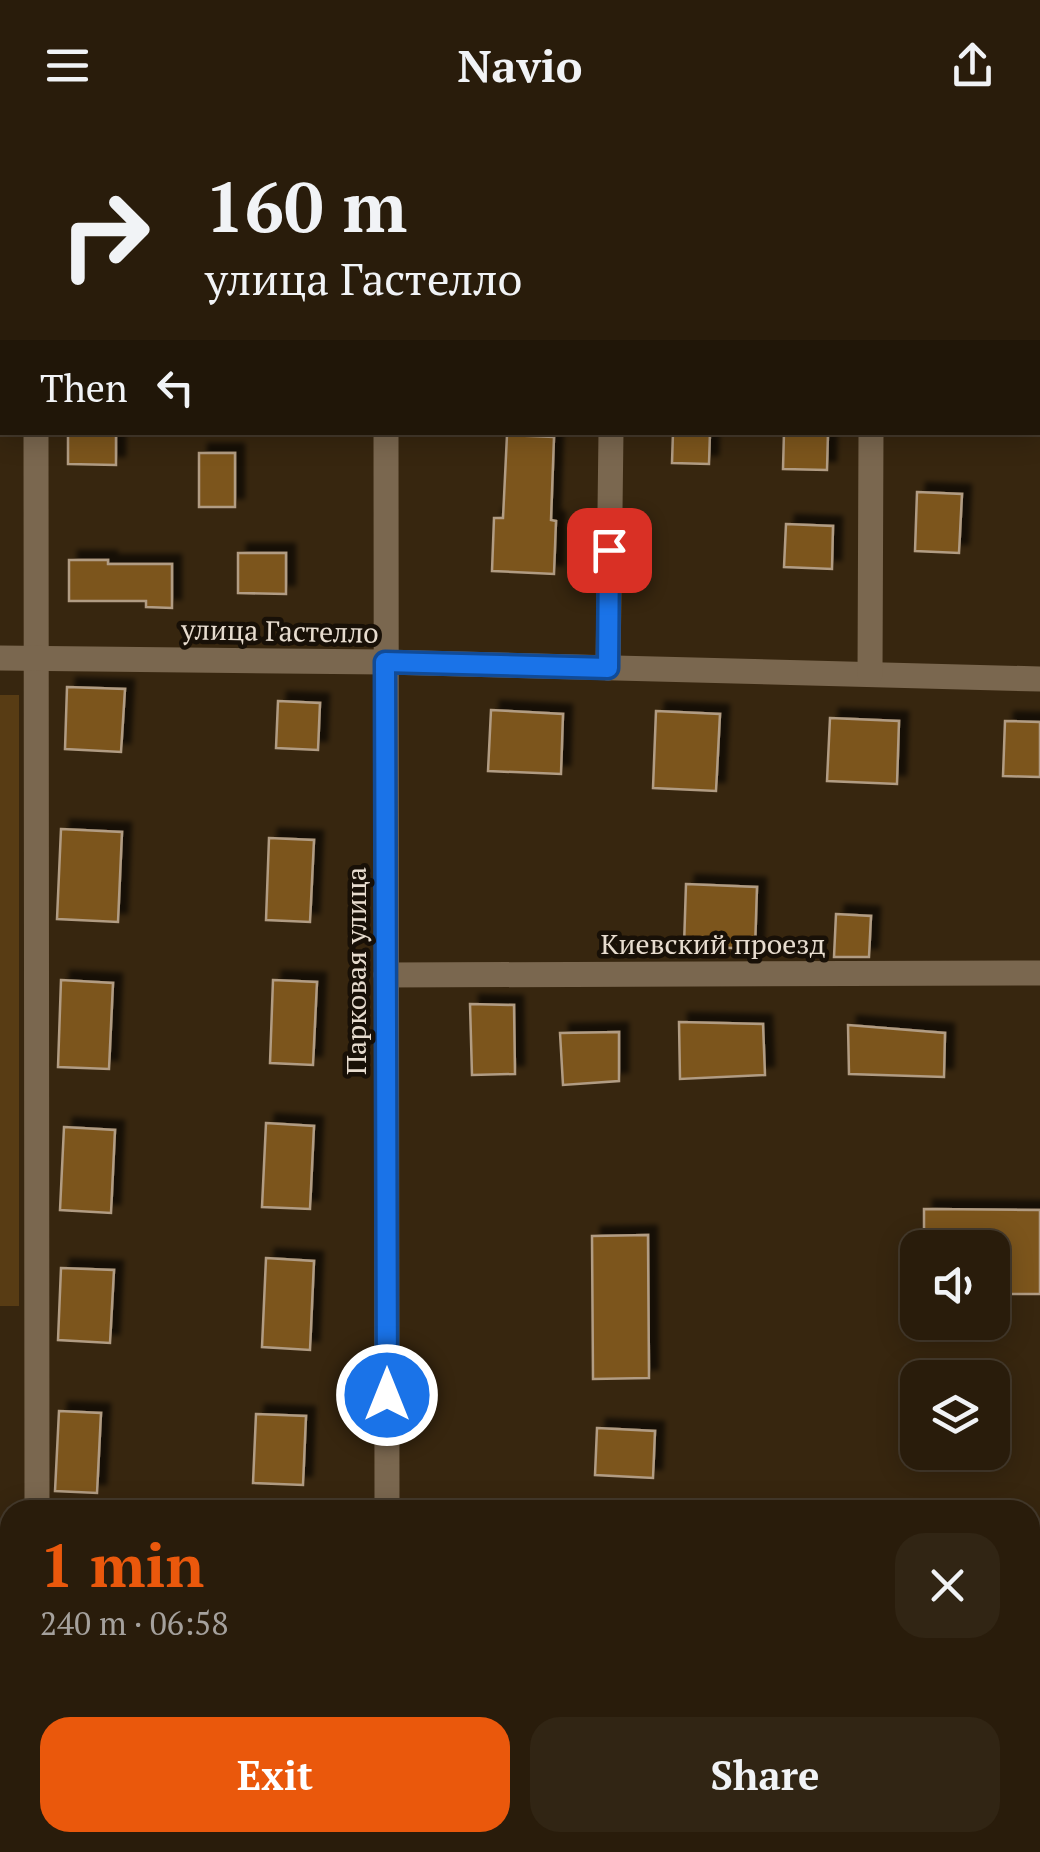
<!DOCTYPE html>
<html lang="en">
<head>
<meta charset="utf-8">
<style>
  body { margin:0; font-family:"PT Serif",serif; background:#312514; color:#f1f3f6; height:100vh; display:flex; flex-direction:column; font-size:38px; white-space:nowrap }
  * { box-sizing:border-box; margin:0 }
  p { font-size:32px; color:#a5a19d }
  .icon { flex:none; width:55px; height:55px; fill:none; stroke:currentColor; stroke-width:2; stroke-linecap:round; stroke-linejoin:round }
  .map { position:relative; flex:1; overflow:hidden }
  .panel { position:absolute; left:0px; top:1370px; width:1040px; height:352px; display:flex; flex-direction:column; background:#291c0b; border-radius:30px 30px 0 0; box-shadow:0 5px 25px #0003,0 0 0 2px #453a2c }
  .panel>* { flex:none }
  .hud { position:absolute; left:0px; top:0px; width:1040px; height:305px; box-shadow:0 5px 25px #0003,0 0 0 2px #453a2c; background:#291c0b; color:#f1f3f6; overflow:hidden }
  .fabs { position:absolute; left:900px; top:1100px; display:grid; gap:20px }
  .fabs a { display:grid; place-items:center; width:110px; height:110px; border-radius:20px; background:#291c0b; box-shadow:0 5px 25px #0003,0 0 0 2px #453a2c; font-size:50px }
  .pin { position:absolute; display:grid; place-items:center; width:85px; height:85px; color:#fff; margin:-42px; border-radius:20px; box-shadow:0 5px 15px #0006 }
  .me { position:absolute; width:110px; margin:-55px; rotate:0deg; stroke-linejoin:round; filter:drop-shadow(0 0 8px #0008) }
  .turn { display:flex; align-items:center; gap:35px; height:210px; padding:0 40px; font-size:45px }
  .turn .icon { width:130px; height:130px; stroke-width:2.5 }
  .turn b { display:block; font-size:70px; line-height:85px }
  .then { display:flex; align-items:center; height:95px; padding:0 40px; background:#0003; gap:20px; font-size:38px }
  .round { display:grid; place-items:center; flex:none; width:105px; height:105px; border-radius:30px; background:#312514 }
  .overview { display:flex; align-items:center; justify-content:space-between; height:170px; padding:0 40px }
  h1 { font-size:60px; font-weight:600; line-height:75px; color:#ea580c }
  .primary-button { display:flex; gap:20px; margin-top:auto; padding:20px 40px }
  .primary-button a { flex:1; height:115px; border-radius:30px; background:#ea580c; color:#fff; font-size:40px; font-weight:600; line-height:115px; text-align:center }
  .primary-button a+a { background:#312514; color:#f1f3f6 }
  header { display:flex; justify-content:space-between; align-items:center; height:130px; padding:0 40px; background:#291c0b; font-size:45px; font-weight:600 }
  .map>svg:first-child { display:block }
  .green { fill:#583c14 }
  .building { fill:#7c551e; stroke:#b19c83; stroke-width:2.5; filter:url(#shadow) }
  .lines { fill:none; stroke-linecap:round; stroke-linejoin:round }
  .minor { stroke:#7a674f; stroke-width:25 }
  .route-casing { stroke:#114b97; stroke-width:25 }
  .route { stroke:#1a73e8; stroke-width:18 }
  .labels { text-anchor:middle; stroke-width:9; stroke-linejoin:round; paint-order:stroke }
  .street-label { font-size:28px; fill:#e7dccf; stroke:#181007 }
</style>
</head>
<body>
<header><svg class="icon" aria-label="menu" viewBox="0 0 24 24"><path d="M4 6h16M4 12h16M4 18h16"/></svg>Navio<svg class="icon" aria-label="share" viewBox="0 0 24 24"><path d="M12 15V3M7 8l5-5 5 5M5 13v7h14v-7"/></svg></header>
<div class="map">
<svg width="1040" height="1722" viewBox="0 0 1040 1722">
  <defs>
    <filter id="shadow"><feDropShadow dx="9" dy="-9" stdDeviation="2.5" flood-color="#0009"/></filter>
  </defs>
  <rect width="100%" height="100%" fill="#37260f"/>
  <rect class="green" x="0" y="565" width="19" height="611"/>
  <g class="building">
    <polygon points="68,302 116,302 116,335 68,334"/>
    <polygon points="673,302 710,302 709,334 672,333"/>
    <polygon points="784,302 828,302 827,340 783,339"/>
    <polygon points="507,305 554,307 551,390 556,391 554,444 492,441 494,388 503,388"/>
    <rect x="199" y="323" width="36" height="54"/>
    <polygon points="917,362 962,364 959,423 915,421"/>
    <polygon points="786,394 833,396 832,439 784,437"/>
    <polygon points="238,423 286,423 286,464 238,463"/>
    <polygon points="69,430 108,430 108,434 172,434 172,478 146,477 146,471 69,471"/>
    <polygon points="67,557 125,559 121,622 65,619"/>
    <polygon points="278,571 320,573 318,620 276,618"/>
    <polygon points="491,580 563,584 561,644 488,641"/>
    <polygon points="656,581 720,584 716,661 653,658"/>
    <polygon points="830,588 899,591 897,654 827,651"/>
    <polygon points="1005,591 1040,592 1040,647 1003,646"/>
    <polygon points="61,699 122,702 118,792 57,789"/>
    <polygon points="269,708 314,710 310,792 266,790"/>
    <polygon points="686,754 757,757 755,819 684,816"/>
    <polygon points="836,784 871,786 869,827 834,827"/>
    <polygon points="61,850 113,853 109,939 58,937"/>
    <polygon points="273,850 317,852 313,935 270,933"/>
    <polygon points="470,874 514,875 515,944 472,945"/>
    <polygon points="679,892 763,894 765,945 680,949"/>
    <polygon points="848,895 945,903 944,947 849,944"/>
    <polygon points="619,902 619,951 563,955 560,903"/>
    <polygon points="266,993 314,996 310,1079 262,1077"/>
    <polygon points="64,997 115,1000 111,1083 60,1080"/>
    <polygon points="924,1079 1040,1080 1040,1164 992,1164 992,1118 924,1118"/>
    <polygon points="648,1105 649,1248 593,1249 592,1106"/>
    <polygon points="266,1128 314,1131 310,1220 262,1217"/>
    <polygon points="61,1138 114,1140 110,1213 58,1210"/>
    <polygon points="59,1281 101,1283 97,1363 55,1361"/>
    <polygon points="256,1284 306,1286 303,1355 253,1353"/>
    <polygon points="597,1298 655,1301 653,1348 595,1345"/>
  </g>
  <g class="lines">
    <g class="minor">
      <polyline points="36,0 36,2"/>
      <polyline points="386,2 386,0"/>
      <polyline points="615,2 615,0"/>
      <polyline points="873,2 873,0"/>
      <polyline points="1038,289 1040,289"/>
      <polyline points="36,302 37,1380"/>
      <polyline points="386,302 387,1380"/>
      <polyline points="0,528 385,532 1040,549"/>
      <polyline points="608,538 611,302"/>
      <polyline points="870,544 871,302"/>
      <polyline points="386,845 1040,843"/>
      <polyline points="0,1569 10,1559"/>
      <polyline points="388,1712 388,1722"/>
    </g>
  </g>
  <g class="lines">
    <defs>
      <polyline id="route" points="387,1265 385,532 608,538 609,420"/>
    </defs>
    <use href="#route" class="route-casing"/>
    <use href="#route" class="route"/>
  </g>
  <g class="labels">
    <g class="street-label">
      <text transform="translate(280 501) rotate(1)" y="10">улица Гастелло</text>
      <text x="713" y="824">Киевский проезд</text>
      <text transform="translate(356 841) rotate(-90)" y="10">Парковая улица</text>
    </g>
  </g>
</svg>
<div class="fabs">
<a><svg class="icon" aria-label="sound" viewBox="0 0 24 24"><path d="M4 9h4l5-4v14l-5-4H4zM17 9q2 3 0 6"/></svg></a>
<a><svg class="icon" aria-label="layers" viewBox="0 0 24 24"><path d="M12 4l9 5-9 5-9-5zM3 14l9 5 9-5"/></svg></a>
</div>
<div class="pin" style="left:609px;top:420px;background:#d93025"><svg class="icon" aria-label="arrive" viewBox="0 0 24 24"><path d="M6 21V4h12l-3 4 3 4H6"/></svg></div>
<svg class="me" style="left:387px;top:1265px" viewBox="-20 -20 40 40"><circle r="17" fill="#1a73e8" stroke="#fff" stroke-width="3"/><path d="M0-11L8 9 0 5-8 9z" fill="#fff"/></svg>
<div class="hud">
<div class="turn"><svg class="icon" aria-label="right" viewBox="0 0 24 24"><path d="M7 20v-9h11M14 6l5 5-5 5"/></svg><div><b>160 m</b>улица Гастелло</div></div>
<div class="then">Then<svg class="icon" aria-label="left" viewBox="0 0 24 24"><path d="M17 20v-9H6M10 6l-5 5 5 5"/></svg></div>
</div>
<section class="panel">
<div class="overview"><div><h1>1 min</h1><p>240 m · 06:58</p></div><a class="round"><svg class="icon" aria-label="close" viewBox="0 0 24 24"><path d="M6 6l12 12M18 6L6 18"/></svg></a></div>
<div class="primary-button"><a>Exit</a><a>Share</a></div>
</section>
</div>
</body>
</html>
